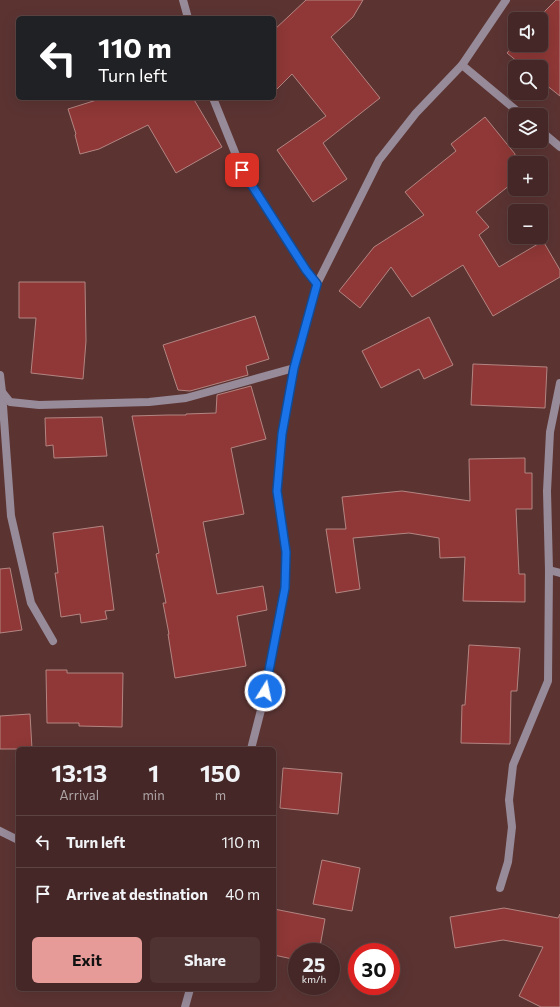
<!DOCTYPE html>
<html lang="en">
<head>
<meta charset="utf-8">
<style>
  body { margin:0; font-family:Commissioner,sans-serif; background:#4e3332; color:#f1f3f6; height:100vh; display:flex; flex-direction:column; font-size:15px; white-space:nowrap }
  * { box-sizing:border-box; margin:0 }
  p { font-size:13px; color:#afa5a7 }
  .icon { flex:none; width:22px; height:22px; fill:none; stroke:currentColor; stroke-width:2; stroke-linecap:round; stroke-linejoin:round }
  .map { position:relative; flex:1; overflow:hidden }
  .sheet { position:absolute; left:16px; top:747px; width:260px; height:244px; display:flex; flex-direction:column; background:#442726; border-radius:6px; box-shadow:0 4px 16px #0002,0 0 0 1px #5c4443 }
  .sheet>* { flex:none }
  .top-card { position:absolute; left:16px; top:16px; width:260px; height:84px; border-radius:6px; box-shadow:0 4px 16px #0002,0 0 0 1px #5c4443; background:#202124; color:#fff; overflow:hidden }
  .buttons { position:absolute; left:508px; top:12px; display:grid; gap:8px }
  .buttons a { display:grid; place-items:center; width:40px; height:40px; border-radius:6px; background:#442726; box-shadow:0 4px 16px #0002,0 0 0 1px #5c4443; font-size:20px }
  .speed { position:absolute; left:288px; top:943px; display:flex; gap:8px; font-size:20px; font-weight:700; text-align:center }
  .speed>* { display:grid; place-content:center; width:52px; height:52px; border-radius:50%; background:#442726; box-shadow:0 4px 16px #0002,0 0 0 1px #5c4443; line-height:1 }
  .speed small { font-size:10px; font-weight:400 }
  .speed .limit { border:6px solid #d22; background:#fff; color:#111 }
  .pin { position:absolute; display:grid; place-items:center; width:34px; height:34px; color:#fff; margin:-17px; border-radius:8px; box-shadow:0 2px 6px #0006 }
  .me { position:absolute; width:44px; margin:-22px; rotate:10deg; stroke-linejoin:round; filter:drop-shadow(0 0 3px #0008) }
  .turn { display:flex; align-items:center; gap:14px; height:84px; padding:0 16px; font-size:18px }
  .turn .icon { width:52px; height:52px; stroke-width:2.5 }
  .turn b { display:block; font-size:28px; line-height:34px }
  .eta { display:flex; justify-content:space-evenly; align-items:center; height:68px; text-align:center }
  .eta b { font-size:24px; font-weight:700; line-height:28px }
  .primary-button { display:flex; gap:8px; margin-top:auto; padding:8px 16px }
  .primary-button a { flex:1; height:46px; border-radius:6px; background:#e69b98; color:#111; font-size:16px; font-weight:700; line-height:46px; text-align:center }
  .primary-button a+a { background:#4e3332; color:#f1f3f6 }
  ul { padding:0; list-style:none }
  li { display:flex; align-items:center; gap:12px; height:52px; padding:0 16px; border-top:1px solid #5c4443 }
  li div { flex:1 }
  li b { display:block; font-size:15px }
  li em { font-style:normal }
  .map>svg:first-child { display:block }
  .building { fill:#8f3837; stroke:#b38582 }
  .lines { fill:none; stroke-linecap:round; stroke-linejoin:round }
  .minor { stroke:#978a99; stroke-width:8 }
  .route-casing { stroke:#114b97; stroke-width:10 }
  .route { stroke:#1a73e8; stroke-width:7 }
</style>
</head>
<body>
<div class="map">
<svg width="560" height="1007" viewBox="0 0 560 1007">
  <rect width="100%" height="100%" fill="#5b3432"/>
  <g class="building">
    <polygon points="306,0 363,0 353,17 331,37 380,98 323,143 347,179 313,202 277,150 326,116 292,74 274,92 274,30"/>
    <polygon points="556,0 560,0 560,96 541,81 541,67 524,67 507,53 515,44 515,45 541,45 541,19 537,19"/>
    <polygon points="103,98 193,98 222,147 176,173 148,125 99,149 80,154 75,135 76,134 68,109"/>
    <polygon points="485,117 515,154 515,181 476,212 489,227 479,235 499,267 543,241 560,270 560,277 493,316 463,265 412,297 391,267 360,308 339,291 374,247 424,215 405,192 456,151 451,144"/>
    <polygon points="19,282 85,282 86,341 83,379 31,373 36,318 19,318"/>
    <polygon points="255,316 269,359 246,366 248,375 190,391 178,390 163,345"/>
    <polygon points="429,317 453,365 424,379 419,369 381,388 362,351"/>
    <polygon points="473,364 547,367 545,408 471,405"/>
    <polygon points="251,386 266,439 231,448 244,514 203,522 217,594 263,586 267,610 237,616 246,666 175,678 168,634 169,634 163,603 166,603 156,554 159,553 132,416 168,415 186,415 186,414 216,413 217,395"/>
    <polygon points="102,417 107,456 54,458 53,445 46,446 45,418"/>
    <polygon points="525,458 525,473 532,473 532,509 516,509 519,574 525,574 525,602 463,601 465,557 440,558 439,538 409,533 353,538 360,589 336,593 326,529 346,529 342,497 402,491 470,501 469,459"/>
    <polygon points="103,526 114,610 105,611 107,619 81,623 80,614 61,617 57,587 55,573 58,573 53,533"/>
    <polygon points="10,568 22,630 0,633 0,569"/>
    <polygon points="469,645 520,648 517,691 511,691 510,744 461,743 462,705 465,705"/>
    <polygon points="46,670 67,670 67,673 123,673 122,727 79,726 79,723 47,723"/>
    <polygon points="30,714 32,749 0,749 0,716"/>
    <polygon points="283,768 342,773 338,814 280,808"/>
    <polygon points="322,860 360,868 352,911 313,904"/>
    <polygon points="504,908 558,918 560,914 560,1007 541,1007 519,996 543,947 503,940 455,948 450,917"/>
    <polygon points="274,909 325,919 319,952 297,952 297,960 274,955"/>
  </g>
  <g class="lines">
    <g class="minor">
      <polyline points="183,0 188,18"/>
      <polyline points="462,65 522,115"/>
      <polyline points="213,98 242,170 306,270 317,284"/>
      <polyline points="541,131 560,147"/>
      <polyline points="0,375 2,392 11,516 31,603 53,641"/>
      <polyline points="2,392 10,402 39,405 149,402 186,398 294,368"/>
      <polyline points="549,570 560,573"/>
      <polyline points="251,749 262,706 285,587 286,552 277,491 282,434 294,368 317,284 379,160 416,113 462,65 506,0"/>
      <polyline points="0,831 18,840"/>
      <polyline points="500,888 508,862 512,827 509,800 513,765 548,681 549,570 547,491 550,432 560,383"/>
      <polyline points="185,1007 190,989"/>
    </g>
  </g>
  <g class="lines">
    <defs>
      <polyline id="route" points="242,170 306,270 317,284 294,368 282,434 277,491 286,552 285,588 265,691"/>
    </defs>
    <use href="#route" class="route-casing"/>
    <use href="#route" class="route"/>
  </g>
</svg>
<div class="buttons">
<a><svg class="icon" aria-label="sound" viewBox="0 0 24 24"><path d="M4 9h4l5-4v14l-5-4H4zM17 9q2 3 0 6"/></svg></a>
<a><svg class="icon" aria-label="search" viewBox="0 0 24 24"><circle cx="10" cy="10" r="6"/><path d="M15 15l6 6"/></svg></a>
<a><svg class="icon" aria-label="layers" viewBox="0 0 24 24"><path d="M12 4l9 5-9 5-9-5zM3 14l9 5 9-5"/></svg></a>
<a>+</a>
<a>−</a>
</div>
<div class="speed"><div>25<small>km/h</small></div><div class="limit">30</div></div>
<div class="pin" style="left:242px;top:170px;background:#d93025"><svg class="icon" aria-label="arrive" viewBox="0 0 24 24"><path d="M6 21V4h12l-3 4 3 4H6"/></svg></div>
<svg class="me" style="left:265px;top:691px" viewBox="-20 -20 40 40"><circle r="17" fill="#1a73e8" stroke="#fff" stroke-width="3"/><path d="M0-11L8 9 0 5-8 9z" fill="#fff"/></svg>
<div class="top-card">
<div class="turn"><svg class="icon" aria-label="left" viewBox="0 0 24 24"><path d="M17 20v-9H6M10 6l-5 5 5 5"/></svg><div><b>110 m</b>Turn left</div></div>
</div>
<section class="sheet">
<div class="eta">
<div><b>13:13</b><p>Arrival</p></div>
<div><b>1</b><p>min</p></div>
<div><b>150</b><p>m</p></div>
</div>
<ul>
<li><svg class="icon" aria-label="left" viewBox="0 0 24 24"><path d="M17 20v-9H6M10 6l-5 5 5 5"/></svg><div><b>Turn left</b></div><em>110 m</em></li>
<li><svg class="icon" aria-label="arrive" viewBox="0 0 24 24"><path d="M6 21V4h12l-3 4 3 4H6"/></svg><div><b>Arrive at destination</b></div><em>40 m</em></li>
</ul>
<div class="primary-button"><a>Exit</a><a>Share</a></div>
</section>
</div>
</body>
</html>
